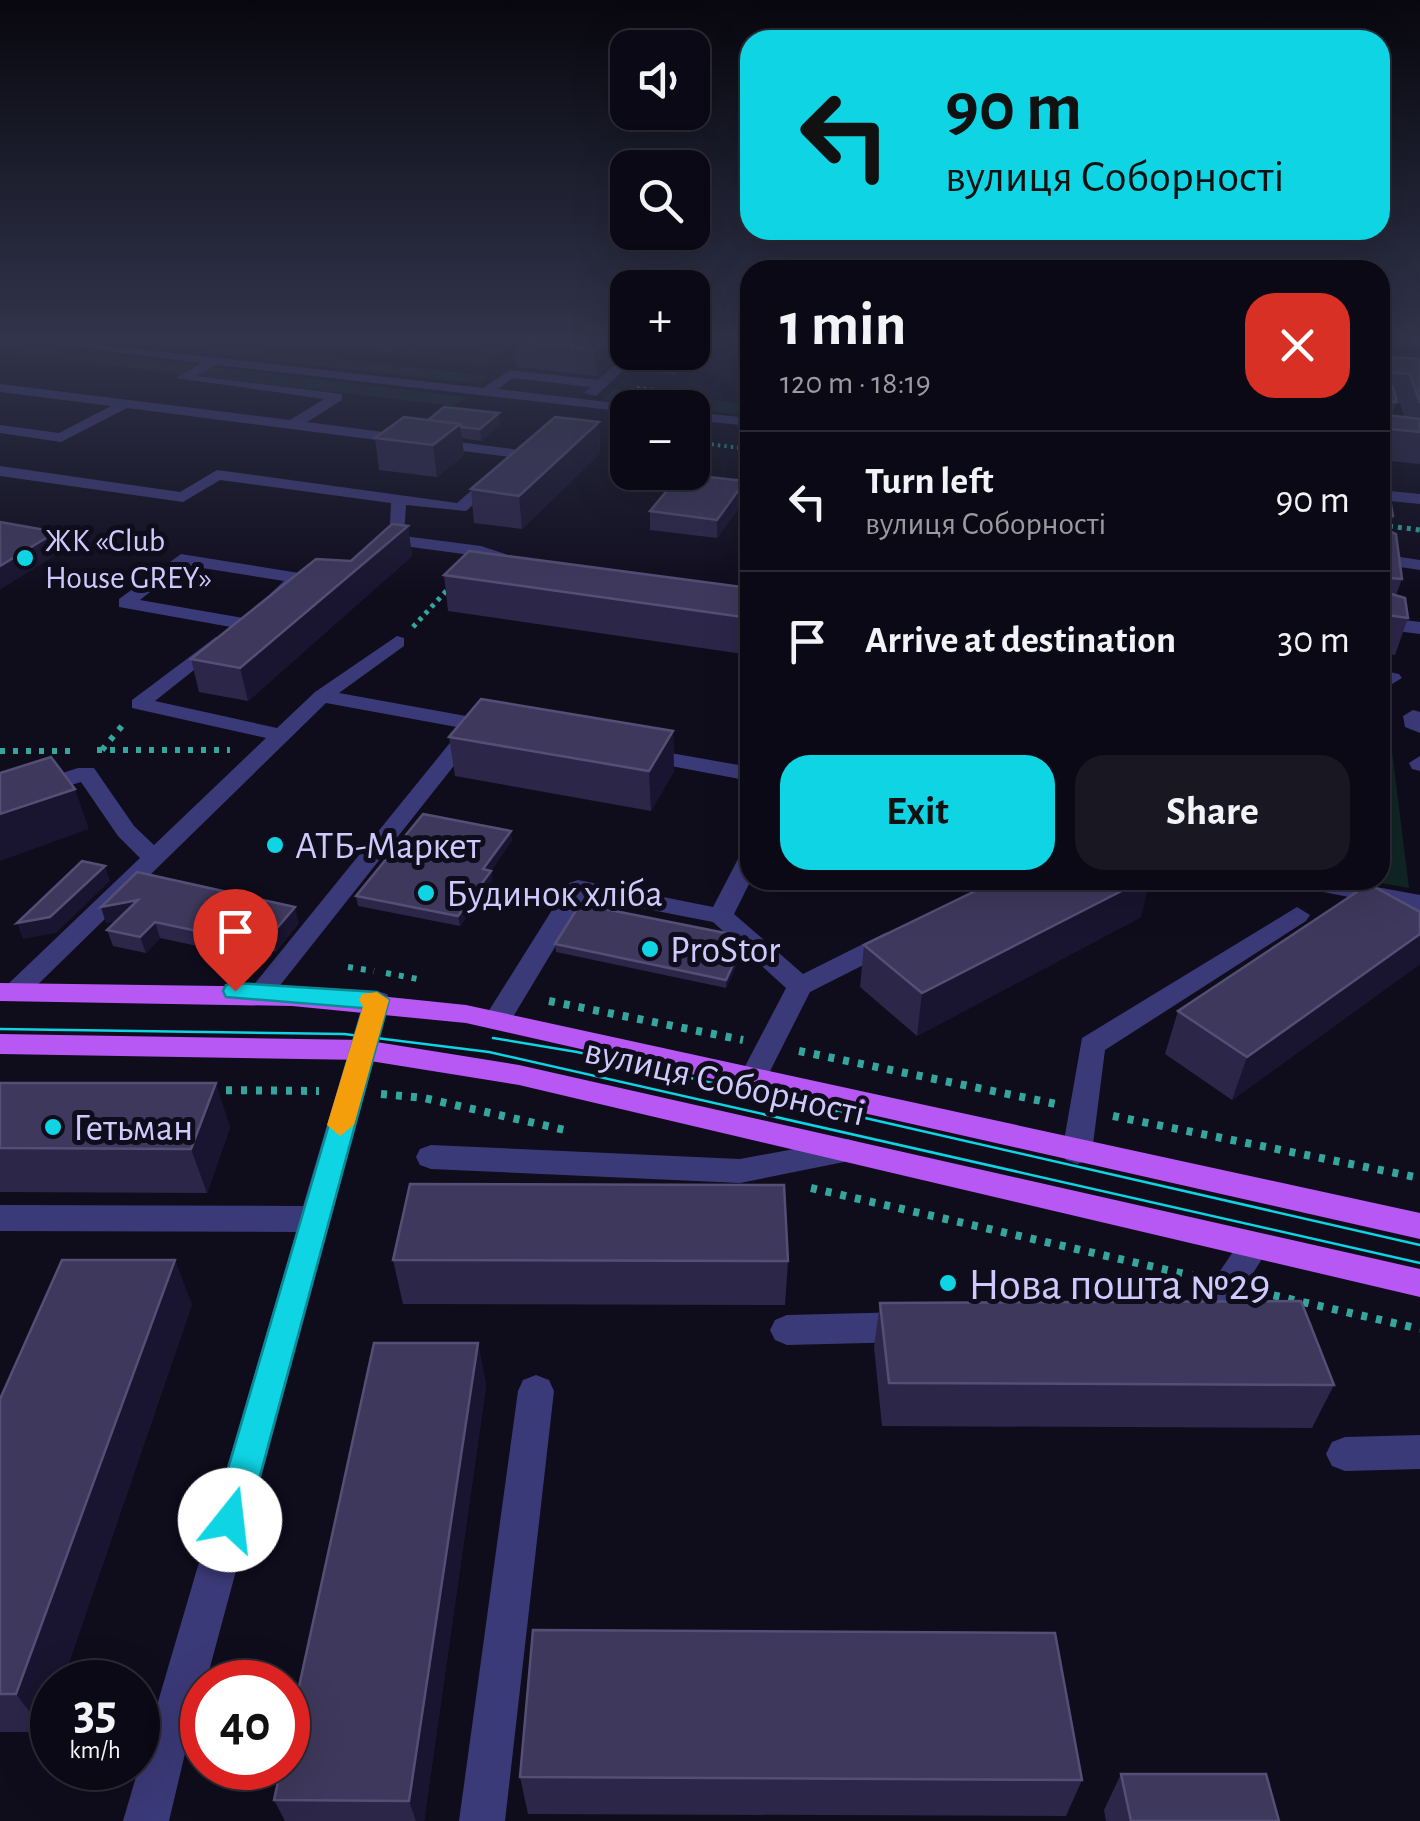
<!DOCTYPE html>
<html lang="en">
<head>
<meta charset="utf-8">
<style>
  body { margin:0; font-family:"Alegreya Sans",sans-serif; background:#191722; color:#f1f3f6; height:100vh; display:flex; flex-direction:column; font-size:38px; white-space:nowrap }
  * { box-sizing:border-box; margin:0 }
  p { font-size:32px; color:#9a9aa0 }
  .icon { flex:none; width:55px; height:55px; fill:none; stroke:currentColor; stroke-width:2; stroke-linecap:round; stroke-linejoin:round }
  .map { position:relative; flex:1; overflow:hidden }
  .details { position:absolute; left:740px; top:260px; width:650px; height:630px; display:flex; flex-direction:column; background:#0b0915; border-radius:30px; box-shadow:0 10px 40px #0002,0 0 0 2px #2b2a34 }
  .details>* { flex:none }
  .hud { position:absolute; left:740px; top:30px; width:650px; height:210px; border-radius:30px; box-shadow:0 10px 40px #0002,0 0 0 2px #2b2a34; background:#0ed4e4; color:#111; overflow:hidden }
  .tools { position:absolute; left:610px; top:30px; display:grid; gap:20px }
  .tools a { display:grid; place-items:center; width:100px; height:100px; border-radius:20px; background:#0b0915; box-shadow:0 10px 40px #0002,0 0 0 2px #2b2a34; font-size:50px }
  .speed { position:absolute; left:30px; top:1660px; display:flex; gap:20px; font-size:50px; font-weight:700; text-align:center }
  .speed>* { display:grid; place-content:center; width:130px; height:130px; border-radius:50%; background:#0b0915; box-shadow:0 10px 40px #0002,0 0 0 2px #2b2a34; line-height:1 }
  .speed small { font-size:25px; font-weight:400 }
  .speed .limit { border:15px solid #d22; background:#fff; color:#111 }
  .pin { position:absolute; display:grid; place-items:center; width:85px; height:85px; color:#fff; margin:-102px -42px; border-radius:50% 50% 50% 0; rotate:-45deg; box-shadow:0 0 10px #0007 }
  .pin .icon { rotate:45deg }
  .me { position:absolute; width:110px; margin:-55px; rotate:16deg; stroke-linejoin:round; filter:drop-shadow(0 0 8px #0008) }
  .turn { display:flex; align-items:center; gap:35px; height:210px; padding:0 40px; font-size:45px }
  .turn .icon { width:130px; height:130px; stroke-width:2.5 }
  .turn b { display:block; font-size:70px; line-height:85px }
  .round { display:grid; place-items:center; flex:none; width:105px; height:105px; border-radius:30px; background:#191722 }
  .overview { display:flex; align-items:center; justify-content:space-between; height:170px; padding:0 40px }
  h1 { font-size:60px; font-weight:700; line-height:75px }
  .action { display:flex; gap:20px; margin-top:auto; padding:20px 40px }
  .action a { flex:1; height:115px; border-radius:30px; background:#0ed4e4; color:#111; font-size:40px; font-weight:700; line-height:115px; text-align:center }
  .action a+a { background:#191722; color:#f1f3f6 }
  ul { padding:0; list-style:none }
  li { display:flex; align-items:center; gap:30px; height:140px; padding:0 40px; border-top:2px solid #2b2a34 }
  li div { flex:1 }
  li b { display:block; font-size:38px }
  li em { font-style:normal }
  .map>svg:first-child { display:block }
  .green { fill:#102524 }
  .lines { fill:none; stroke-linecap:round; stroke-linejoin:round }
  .path-far3 { stroke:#34a69d; stroke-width:4; stroke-dasharray:2.5 4; stroke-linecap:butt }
  .path-far2 { stroke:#34a69d; stroke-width:5; stroke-dasharray:4 5; stroke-linecap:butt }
  .path-far1 { stroke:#34a69d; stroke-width:6; stroke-dasharray:5 8; stroke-linecap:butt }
  .path { stroke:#34a69d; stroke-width:8; stroke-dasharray:6 9; stroke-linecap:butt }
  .minor { fill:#3b3a78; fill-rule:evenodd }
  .major { fill:#b758f5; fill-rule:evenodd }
  .tram { stroke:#0ed4e4; stroke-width:2.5 }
  .wall { fill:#2c2649; fill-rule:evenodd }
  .shaded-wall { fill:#19142f }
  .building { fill:#3e385c; stroke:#544f75; stroke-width:2.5 }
  .route { fill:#0ed4e4; stroke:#098a94; stroke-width:2.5 }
  .slow { fill:#f59e0b }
  .poi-dot { fill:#0ed4e4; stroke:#0f0c1c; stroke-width:4 }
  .labels { text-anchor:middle; stroke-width:10; stroke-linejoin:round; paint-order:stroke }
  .far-poi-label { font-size:32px; fill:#cfcafc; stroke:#0f0c1c; text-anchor:start }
  .poi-label { font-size:38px; fill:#cfcafc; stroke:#0f0c1c; text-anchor:start }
  .street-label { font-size:38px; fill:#cfcafc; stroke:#0f0c1c }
  .near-poi-label { font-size:45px; fill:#cfcafc; stroke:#0f0c1c; text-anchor:start }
</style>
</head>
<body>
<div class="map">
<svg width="1420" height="1821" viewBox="0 0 1420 1821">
  <rect width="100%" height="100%" fill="#0f0c1c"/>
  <g class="green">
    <polygon points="81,339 158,339 488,376 477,384"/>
    <polygon points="425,339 508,348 484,365 400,355"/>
    <polygon points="0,342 196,365 180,374 0,352"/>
    <polygon points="215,367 467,397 454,406 199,376"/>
    <polygon points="615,389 750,404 750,416 603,399"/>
    <polygon points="1380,741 1391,743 1409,888 1364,880 1380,880"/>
  </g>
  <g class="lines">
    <g class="path-far3">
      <polyline points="637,388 695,394"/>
      <polyline points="692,442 750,449"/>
    </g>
    <g class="path-far2">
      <polyline points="1380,525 1420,530"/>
      <polyline points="413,627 449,588"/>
    </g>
    <g class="path-far1">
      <polyline points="97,750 230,750"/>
      <polyline points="102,750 126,721"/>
      <polyline points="0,751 70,751"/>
      <polyline points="348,967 374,971"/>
      <polyline points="386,973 423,980"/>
    </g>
    <g class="path">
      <polyline points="549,1001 743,1040"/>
      <polyline points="799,1051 1056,1104"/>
      <polyline points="211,1090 319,1091"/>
      <polyline points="381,1094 424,1098 565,1130"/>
      <polyline points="1113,1116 1420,1178"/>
      <polyline points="811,1188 1198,1277"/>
      <polyline points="1259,1292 1420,1329"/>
    </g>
    <g class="minor">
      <polygon points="15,339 51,339 483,388 510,370 598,380 629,352 643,352 596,396 584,393 590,387 513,378 498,389 633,405 628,412 217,365 197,376 342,394 342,400 307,422 527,451 527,457 466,511 406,505 404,536 481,546 524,560 527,564 518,569 478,556 389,544 391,503 220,480 183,502 0,476 0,466 180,492 217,470 457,503 510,457 127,408 61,442 0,433 0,425 59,433 111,406 0,392 0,384 290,420 324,399 176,378 201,363"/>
      <polygon points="692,412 750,418 750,426 692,420"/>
      <polygon points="1380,490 1420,494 1420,504 1380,500"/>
      <polygon points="181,554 299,573 308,578 279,599 270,594 284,581 184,565 140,600 249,619 251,623 242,629 119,607 119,599"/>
      <polygon points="1380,554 1420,560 1420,570 1380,564"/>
      <polygon points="1380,617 1420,622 1420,634 1380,629"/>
      <polygon points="397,636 404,638 404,646 339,693 477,718 487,724 270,998 252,998 248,992 462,728 326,703 24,998 6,998 2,992 6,986 140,858 118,836 81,782 0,807 0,793 78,768 94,768 134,826 154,845 266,738 132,708 132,700 216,637 223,639 223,647 155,701 277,728 315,692"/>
      <polygon points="1380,670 1399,674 1402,678 1392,684 1380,682"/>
      <polygon points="1413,710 1420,712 1420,733 1405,727 1403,716"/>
      <polygon points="642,748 750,767 750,781 634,759 631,754"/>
      <polygon points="1420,756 1420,771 1412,769 1409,763"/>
      <polygon points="750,852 751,880 734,914 803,974 885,933 894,931 907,939 903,945 810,992 764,1083 744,1083 740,1076 786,988 713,922 585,897 507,1027 487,1027 483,1020 569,883 578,880 713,907 738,859"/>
      <polygon points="1286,880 1338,880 1420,895 1420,911 1298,887"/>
      <polygon points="1297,907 1310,915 1306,921 1105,1050 1092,1152 1088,1160 1077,1164 1066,1160 1062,1152 1082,1038"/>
      <polygon points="377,991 387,994 390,1000 206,1682 202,1682 169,1821 123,1821 296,1232 0,1231 0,1205 303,1206 364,1000 367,994"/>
      <polygon points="848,1139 859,1143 863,1151 859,1159 740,1183 431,1169 420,1165 416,1157 420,1149 431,1145 740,1159"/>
      <polygon points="1254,1233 1265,1237 1270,1246 1217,1331 1197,1337 1185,1332 1180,1322 1185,1312 1195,1308 1243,1237"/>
      <polygon points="907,1312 919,1317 924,1327 919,1337 907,1342 787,1345 775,1340 770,1330 775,1320 787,1315"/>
      <polygon points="536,1375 549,1380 554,1391 505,1821 459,1821 518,1391 523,1380"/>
      <polygon points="1420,1435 1420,1469 1345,1471 1332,1466 1326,1454 1332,1442 1345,1437"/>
    </g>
    <g class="major">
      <polygon points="0,983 292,987 466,1005 1420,1213 1420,1239 466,1023 292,1006 0,1001"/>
      <polygon points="0,1034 364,1040 519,1065 1420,1269 1420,1297 519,1085 364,1060 0,1054"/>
    </g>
    <g class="tram">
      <polyline points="0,1029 344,1034 489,1052 1420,1263"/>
      <polyline points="493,1038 577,1052 1420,1245"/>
    </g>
  </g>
  <g class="wall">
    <polygon points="268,339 413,339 392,352"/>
    <polygon points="517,339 628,339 628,349 597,376 516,367 514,341"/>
    <polygon points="629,352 692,352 676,375 630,370"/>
    <path d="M1380 356 1420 359V464L1380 460ZM1396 403H1400L1404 417 1392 415Z"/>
    <polygon points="428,420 500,425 481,441 462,438 464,455 437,477 379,470 375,438"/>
    <polygon points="599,422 600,453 522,529 474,523 471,489"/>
    <polygon points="745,481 745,499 717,538 650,530 650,511"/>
    <polygon points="1380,497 1393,516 1389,530 1402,579 1396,595 1408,618 1395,655 1380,653"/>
    <polygon points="408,526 412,556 248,701 199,692 191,659"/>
    <polygon points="444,575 750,588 750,655 448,611"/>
    <polygon points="673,731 674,771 651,811 455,776 449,737"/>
    <polygon points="512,840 491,871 492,880 460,926 358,906 356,896"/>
    <polygon points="101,907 299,923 276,951 221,951 160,938 146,953 113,946 107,930 117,921 106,923"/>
    <polygon points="1141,917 917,1036 860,987 864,945"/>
    <polygon points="555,944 742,953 726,988 556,952"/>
    <polygon points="1420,964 1232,1100 1165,1054 1178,1011"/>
    <polygon points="0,1083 230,1127 207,1193 0,1192"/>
    <polygon points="393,1260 788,1261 785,1305 403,1304"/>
    <polygon points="880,1303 1334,1385 1312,1428 882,1426 874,1347"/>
    <polygon points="192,1304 45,1732 0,1732 0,1399"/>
    <polygon points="478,1343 486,1386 424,1821 285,1821 274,1800"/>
    <polygon points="1121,1774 1279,1821 1106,1821 1104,1810"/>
    <polygon points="520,1777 1082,1780 1066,1816 528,1814"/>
  </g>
  <g class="shaded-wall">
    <polygon points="390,339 413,339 392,352"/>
    <polygon points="608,339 626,339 626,349 597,376 595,350"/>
    <polygon points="692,339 713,339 676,375 676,352 692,352"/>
    <polygon points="499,413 500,425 481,441 480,429"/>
    <polygon points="599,422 600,453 522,529 519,496"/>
    <polygon points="460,424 464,455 437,477 433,445"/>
    <polygon points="745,481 745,499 717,538 717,520"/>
    <polygon points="408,526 412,556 248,701 240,668"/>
    <polygon points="56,532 62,551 0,590 0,566"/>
    <polygon points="673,731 674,771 651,811 649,771"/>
    <polygon points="75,789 89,829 0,861 0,814"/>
    <polygon points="511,831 512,840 491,871 492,880 460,926 458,916 483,869"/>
    <polygon points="105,866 110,881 56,933 23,939 17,923"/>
    <polygon points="1143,880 1150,880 1141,917 917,1036 922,993"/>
    <polygon points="138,900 143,916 106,923 101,907"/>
    <polygon points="295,907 299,923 276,951 271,935"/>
    <polygon points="155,922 160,938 146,953 140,937"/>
    <polygon points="1420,934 1420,964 1232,1100 1247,1057"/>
    <polygon points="742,945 742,953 726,988 726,980"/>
    <polygon points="216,1083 230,1127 207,1193 191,1149"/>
    <polygon points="175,1260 192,1304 62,1682 52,1682 52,1709 45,1732 16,1694"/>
    <polygon points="478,1343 486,1386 424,1821 416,1821 409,1801"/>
  </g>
  <g class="building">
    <polygon points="517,339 608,339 595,350 514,341"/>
    <polygon points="1380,356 1420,359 1420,403 1410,374 1386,372 1385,382 1393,387 1397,402 1387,402 1387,415 1420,419 1420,432 1380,428"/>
    <polygon points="444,407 499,413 480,429 461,427 460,424 428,420"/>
    <polygon points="404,417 460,424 433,445 375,438"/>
    <polygon points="555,417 599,422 519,496 471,489"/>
    <polygon points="681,474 745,481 717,520 650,511"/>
    <polygon points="1380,497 1390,499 1393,516 1387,520 1387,530 1396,534 1402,579 1389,578 1388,593 1405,598 1408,618 1380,614"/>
    <polygon points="0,522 56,532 0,566"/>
    <polygon points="392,524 408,526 240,668 191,659 316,559 351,561"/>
    <polygon points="469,551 750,588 750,618 444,575"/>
    <polygon points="481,699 673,731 649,771 449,737"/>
    <polygon points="51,757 75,789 0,814 0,773"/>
    <polygon points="423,814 511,831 483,869 491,871 458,916 356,896"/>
    <polygon points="82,861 105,866 50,917 17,923"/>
    <polygon points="137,872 295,907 271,935 216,935 155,922 140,937 107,930 138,900 101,907"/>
    <polygon points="998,880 1143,880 922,993 864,945"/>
    <polygon points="1369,884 1420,912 1420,934 1247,1057 1178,1011"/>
    <polygon points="580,904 730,934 742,945 726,980 555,944"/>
    <polygon points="0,1083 216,1083 191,1149 0,1148"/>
    <polygon points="410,1184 784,1185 788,1261 393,1260"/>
    <polygon points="62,1260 175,1260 16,1694 0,1694 0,1399"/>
    <polygon points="1301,1301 1334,1385 889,1383 880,1303"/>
    <polygon points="374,1343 478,1343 409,1801 274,1800 281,1768 288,1768 288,1737"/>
    <polygon points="533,1630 1055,1633 1082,1780 520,1777"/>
    <polygon points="1121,1774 1266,1774 1279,1821 1131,1821"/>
  </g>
  <linearGradient id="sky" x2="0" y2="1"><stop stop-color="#08070f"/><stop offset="0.57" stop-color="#31344b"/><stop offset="1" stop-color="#31344b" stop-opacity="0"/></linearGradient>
  <rect width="1420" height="594" fill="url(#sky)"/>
  <polygon class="route" points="235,983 377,992 389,1000 248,1520 243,1532 230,1537 218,1532 213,1520 363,1008 226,997 223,991 226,985"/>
  <polygon class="slow" points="377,992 389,1000 354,1125 340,1136 327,1125 363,1006 359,1000 362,994"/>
  <g class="poi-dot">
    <circle cx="25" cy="558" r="10"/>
    <circle cx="275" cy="845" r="10"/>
    <circle cx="426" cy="893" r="10"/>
    <circle cx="650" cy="949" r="10"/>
    <circle cx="53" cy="1127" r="10"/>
    <circle cx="948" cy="1283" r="10"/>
  </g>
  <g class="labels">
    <g class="far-poi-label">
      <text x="45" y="551">ЖК «Club<tspan x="45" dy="37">House GREY»</tspan></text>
    </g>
    <g class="poi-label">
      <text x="295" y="858">АТБ-Маркет</text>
      <text x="446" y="906">Будинок хліба</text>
      <text x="670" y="962">ProStor</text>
      <text x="73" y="1140">Гетьман</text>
    </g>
    <g class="street-label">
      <text transform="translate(725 1081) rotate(13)" y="13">вулиця Соборності</text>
    </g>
    <g class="near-poi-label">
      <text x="968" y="1299">Нова пошта №29</text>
    </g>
  </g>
</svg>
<div class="tools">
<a><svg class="icon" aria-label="sound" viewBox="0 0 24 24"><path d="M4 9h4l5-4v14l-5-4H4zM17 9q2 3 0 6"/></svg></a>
<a><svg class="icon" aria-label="search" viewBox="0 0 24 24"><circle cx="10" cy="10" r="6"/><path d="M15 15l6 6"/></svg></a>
<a>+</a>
<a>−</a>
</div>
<div class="speed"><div>35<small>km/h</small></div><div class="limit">40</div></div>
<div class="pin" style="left:235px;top:991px;background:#d93025"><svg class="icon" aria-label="arrive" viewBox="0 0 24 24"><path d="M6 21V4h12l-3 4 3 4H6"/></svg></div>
<svg class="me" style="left:230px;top:1520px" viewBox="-20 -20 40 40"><circle r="19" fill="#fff"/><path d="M0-13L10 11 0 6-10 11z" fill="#0ed4e4"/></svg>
<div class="hud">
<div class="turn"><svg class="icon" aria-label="left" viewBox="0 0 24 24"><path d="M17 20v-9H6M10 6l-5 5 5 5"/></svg><div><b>90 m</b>вулиця Соборності</div></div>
</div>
<section class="details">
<div class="overview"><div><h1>1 min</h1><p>120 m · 18:19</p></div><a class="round" style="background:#d93025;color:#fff"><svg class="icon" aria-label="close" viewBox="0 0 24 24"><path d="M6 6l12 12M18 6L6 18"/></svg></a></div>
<ul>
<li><svg class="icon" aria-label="left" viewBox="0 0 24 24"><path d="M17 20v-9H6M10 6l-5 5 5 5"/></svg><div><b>Turn left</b><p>вулиця Соборності</p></div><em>90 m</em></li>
<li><svg class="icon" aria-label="arrive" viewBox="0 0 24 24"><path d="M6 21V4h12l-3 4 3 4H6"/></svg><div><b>Arrive at destination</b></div><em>30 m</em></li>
</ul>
<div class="action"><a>Exit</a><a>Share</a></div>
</section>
</div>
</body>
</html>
